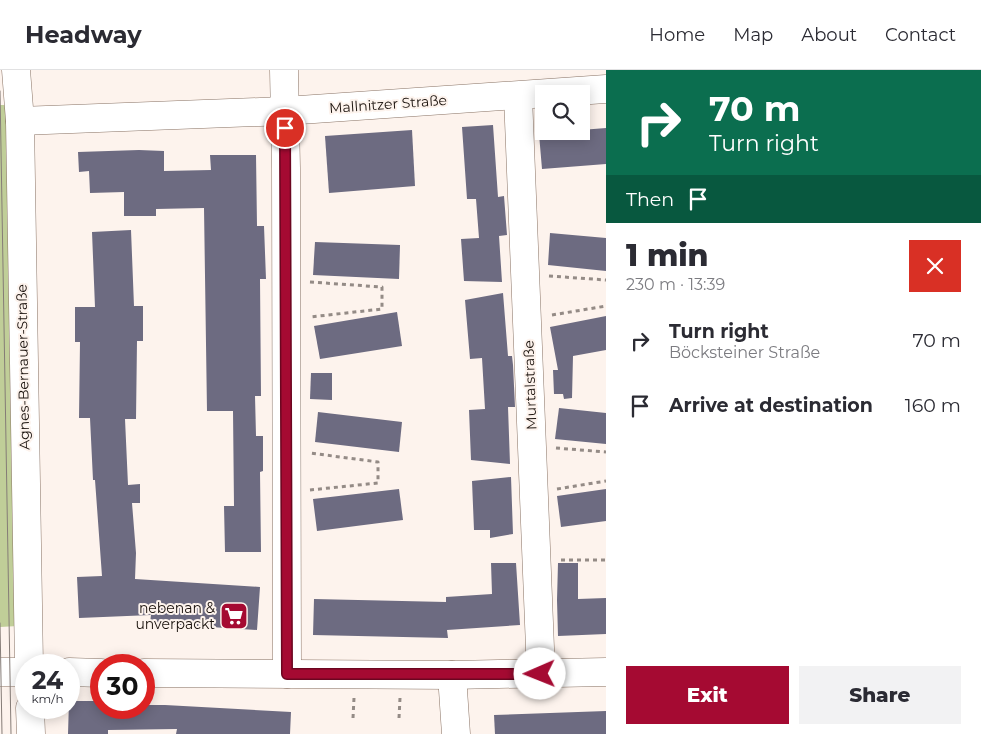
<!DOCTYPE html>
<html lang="en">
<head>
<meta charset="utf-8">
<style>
  body { margin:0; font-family:Montserrat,sans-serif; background:#f2f2f3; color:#2b2b33; height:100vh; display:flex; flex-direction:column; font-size:19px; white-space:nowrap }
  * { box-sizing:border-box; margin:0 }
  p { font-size:16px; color:#7c7c81 }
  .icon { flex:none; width:28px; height:28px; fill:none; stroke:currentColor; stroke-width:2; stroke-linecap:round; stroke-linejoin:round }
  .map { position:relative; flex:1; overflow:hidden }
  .details { display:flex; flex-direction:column; background:#fff; width:375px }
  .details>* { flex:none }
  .hud { background:#0b6e4f; color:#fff; overflow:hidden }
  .buttons { position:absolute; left:535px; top:15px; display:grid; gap:10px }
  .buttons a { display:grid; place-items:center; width:55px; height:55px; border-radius:0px; background:#fff; box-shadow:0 2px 12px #0003; font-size:25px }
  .speed { position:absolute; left:15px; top:584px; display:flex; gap:10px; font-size:25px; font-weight:700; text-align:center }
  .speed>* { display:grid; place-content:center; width:65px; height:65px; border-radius:50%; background:#fff; box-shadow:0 2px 12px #0003; line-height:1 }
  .speed small { font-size:12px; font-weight:400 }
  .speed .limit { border:8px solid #d22; background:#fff; color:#111 }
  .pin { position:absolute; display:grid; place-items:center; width:42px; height:42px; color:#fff; margin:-21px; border:2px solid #fff; border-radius:50%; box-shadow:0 1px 5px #0007 }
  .me { position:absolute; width:55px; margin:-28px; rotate:269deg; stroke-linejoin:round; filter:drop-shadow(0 0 4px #0008) }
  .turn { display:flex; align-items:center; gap:18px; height:105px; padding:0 20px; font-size:22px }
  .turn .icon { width:65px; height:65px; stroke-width:2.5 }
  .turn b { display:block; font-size:35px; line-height:42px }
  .then { display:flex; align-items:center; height:48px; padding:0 20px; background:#0003; gap:10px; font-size:19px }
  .round { display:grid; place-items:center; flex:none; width:52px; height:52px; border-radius:0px; background:#f2f2f3 }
  .summary { display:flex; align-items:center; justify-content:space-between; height:85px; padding:0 20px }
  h1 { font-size:30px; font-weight:800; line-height:38px }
  .button { display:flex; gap:10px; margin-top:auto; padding:10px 20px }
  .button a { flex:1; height:58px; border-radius:0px; background:#a50a32; color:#fff; font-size:20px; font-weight:800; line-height:58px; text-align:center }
  .button a+a { background:#f2f2f3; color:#2b2b33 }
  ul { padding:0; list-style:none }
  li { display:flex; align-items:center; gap:15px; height:65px; padding:0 20px }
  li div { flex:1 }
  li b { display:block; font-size:19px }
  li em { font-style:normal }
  header { display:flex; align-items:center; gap:30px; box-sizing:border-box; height:70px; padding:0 25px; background:#fff; border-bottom:1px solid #e1e1e2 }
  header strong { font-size:24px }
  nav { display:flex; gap:28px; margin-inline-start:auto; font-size:18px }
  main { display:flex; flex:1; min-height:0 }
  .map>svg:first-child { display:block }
  .green { fill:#c0ce98 }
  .building { fill:#6d6b81 }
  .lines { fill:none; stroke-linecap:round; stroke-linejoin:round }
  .street-casing { stroke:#8a7466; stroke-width:29 }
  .secondary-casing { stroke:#8a7466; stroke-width:29 }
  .path { stroke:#948b86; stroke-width:3; stroke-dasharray:4 4; stroke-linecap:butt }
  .street { stroke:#fff; stroke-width:28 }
  .secondary { stroke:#fff; stroke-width:28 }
  .tram { stroke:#857c77; stroke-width:1 }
  .route-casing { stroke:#6b0620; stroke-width:12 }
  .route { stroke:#a50a32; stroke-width:9 }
  .labels { text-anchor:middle; stroke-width:4; stroke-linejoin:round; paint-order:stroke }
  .street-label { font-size:14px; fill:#19110c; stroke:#fdf3ed }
  .poi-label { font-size:14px; fill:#19110c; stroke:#fdf3ed; text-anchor:end }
</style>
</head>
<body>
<header>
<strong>Headway</strong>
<nav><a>Home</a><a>Map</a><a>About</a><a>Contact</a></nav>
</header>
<main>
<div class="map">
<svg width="606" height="664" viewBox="0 0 606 664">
  <rect width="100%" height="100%" fill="#fdf3ed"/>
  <polygon class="green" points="0,35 12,35 18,556 0,557"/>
  <g class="building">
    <polygon points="493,55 498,127 504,126 507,165 499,166 502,212 464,211 461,169 479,168 476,129 467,129 462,57"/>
    <polygon points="606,58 606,94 542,99 539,64 581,61 581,60"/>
    <polygon points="412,60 415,116 329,123 325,66"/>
    <polygon points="139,80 164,81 164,101 211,100 210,85 256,85 257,156 264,156 266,209 260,209 261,326 255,326 256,366 263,366 263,401 260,402 261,482 225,482 224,436 234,436 233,341 207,341 204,138 156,139 156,146 124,146 124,122 90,123 89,101 79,102 78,82"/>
    <polygon points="131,160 134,236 143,236 143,271 137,271 136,349 125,349 128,415 140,414 140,433 132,433 136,483 135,509 260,517 257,560 150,553 151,545 79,548 77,507 102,506 95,410 93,410 90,348 79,348 80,272 75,272 75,237 95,237 92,162"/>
    <polygon points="550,163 606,168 606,201 548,195"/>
    <polygon points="315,172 400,175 399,209 313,205"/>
    <polygon points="503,223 508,286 512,286 513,295 515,337 508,337 510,394 471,390 469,340 485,339 482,288 470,289 465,230"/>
    <polygon points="397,242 402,276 320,289 314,256"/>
    <polygon points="606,246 606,280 573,286 572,328 564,329 563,324 554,324 553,300 558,300 550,257"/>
    <polygon points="311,303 332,303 332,330 310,329"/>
    <polygon points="559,338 606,343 606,374 555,369"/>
    <polygon points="318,342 402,352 399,382 315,372"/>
    <polygon points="511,407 513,464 490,468 490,460 474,460 472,411"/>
    <polygon points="399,419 403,450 317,461 313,429"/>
    <polygon points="606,419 606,451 561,457 557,426"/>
    <polygon points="491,493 516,493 520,555 447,560 448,568 313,565 314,529 446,532 446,527 492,524"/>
    <polygon points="558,493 578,493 578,529 606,528 606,564 558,566 557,530"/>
    <polygon points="69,631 101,631 101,638 144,638 144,635 165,635 291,642 290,664 176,664 177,659 108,660 108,664 68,664"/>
    <polygon points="606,641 606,664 495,664 494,645"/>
  </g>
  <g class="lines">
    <defs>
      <g id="street">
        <polyline points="284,0 286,98 287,604"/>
        <polyline points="518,26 540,578 540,604"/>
        <polyline points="20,51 285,41 606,19"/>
        <polyline points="0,602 26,602"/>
        <polyline points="69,602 101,603"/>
        <polyline points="144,603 452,605 606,602"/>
        <polyline points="452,605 456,664"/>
      </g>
      <g id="secondary">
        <polyline points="16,0 20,51 29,595"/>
        <polyline points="30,638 31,664"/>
      </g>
    </defs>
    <use href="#street" class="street-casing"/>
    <use href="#secondary" class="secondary-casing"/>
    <g class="path">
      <polyline points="549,206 606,210"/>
      <polyline points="310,212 382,217 382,239 310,247"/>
      <polyline points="552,245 606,236"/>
      <polyline points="556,378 606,382"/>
      <polyline points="557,419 606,411"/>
      <polyline points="310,420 378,413 378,392 310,383"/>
      <polyline points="561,490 606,490"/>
      <polyline points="353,648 354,628"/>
      <polyline points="399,648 400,628"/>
    </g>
    <use href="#street" class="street"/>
    <use href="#secondary" class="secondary"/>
    <g class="tram">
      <polyline points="0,21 11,664"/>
      <polyline points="0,553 2,664"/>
    </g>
  </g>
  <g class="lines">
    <defs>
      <polyline id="route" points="285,58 287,604 540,604"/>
    </defs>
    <use href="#route" class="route-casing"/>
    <use href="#route" class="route"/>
  </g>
  <defs>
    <symbol id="supermarket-square" viewBox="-11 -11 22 22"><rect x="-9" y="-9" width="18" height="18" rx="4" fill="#a50a32" stroke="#fdf3ed"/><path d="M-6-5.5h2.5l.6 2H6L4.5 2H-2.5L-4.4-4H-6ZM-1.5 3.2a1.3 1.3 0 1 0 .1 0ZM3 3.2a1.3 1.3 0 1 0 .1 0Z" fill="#fff"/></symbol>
  </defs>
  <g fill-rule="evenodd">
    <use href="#supermarket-square" x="218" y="530" width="32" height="32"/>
  </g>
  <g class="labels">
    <g class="street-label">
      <text transform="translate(388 34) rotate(-4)" y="5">Mallnitzer Straße</text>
      <text transform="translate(23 297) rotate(-91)" y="5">Agnes-Bernauer-Straße</text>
      <text transform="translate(530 315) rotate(-92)" y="5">Murtalstraße</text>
    </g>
    <g class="poi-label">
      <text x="215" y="543">nebenan &amp;<tspan x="215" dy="16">unverpackt</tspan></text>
    </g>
  </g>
</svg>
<div class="buttons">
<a><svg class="icon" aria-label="search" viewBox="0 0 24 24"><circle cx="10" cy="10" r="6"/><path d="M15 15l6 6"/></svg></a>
</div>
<div class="speed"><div>24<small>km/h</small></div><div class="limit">30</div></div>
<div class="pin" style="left:285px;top:58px;background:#d93025"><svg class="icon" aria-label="arrive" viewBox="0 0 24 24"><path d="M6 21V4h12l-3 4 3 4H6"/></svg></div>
<svg class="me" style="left:540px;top:604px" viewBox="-20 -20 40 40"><circle r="19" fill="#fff"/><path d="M0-13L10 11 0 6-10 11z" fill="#a50a32"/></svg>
</div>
<section class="details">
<div class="hud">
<div class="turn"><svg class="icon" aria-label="right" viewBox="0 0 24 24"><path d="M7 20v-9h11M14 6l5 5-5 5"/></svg><div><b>70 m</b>Turn right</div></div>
<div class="then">Then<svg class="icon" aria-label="arrive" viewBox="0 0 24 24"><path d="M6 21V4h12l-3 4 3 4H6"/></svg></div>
</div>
<div class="summary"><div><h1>1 min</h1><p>230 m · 13:39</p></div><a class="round" style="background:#d93025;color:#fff"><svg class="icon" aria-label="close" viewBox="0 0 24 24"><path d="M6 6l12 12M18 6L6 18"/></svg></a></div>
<ul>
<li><svg class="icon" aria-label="right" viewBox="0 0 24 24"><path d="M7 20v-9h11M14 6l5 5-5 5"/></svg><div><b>Turn right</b><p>Böcksteiner Straße</p></div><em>70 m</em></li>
<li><svg class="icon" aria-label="arrive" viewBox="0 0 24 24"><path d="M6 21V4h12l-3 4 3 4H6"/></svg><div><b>Arrive at destination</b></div><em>160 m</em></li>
</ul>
<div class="button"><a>Exit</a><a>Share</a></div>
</section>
</main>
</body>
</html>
